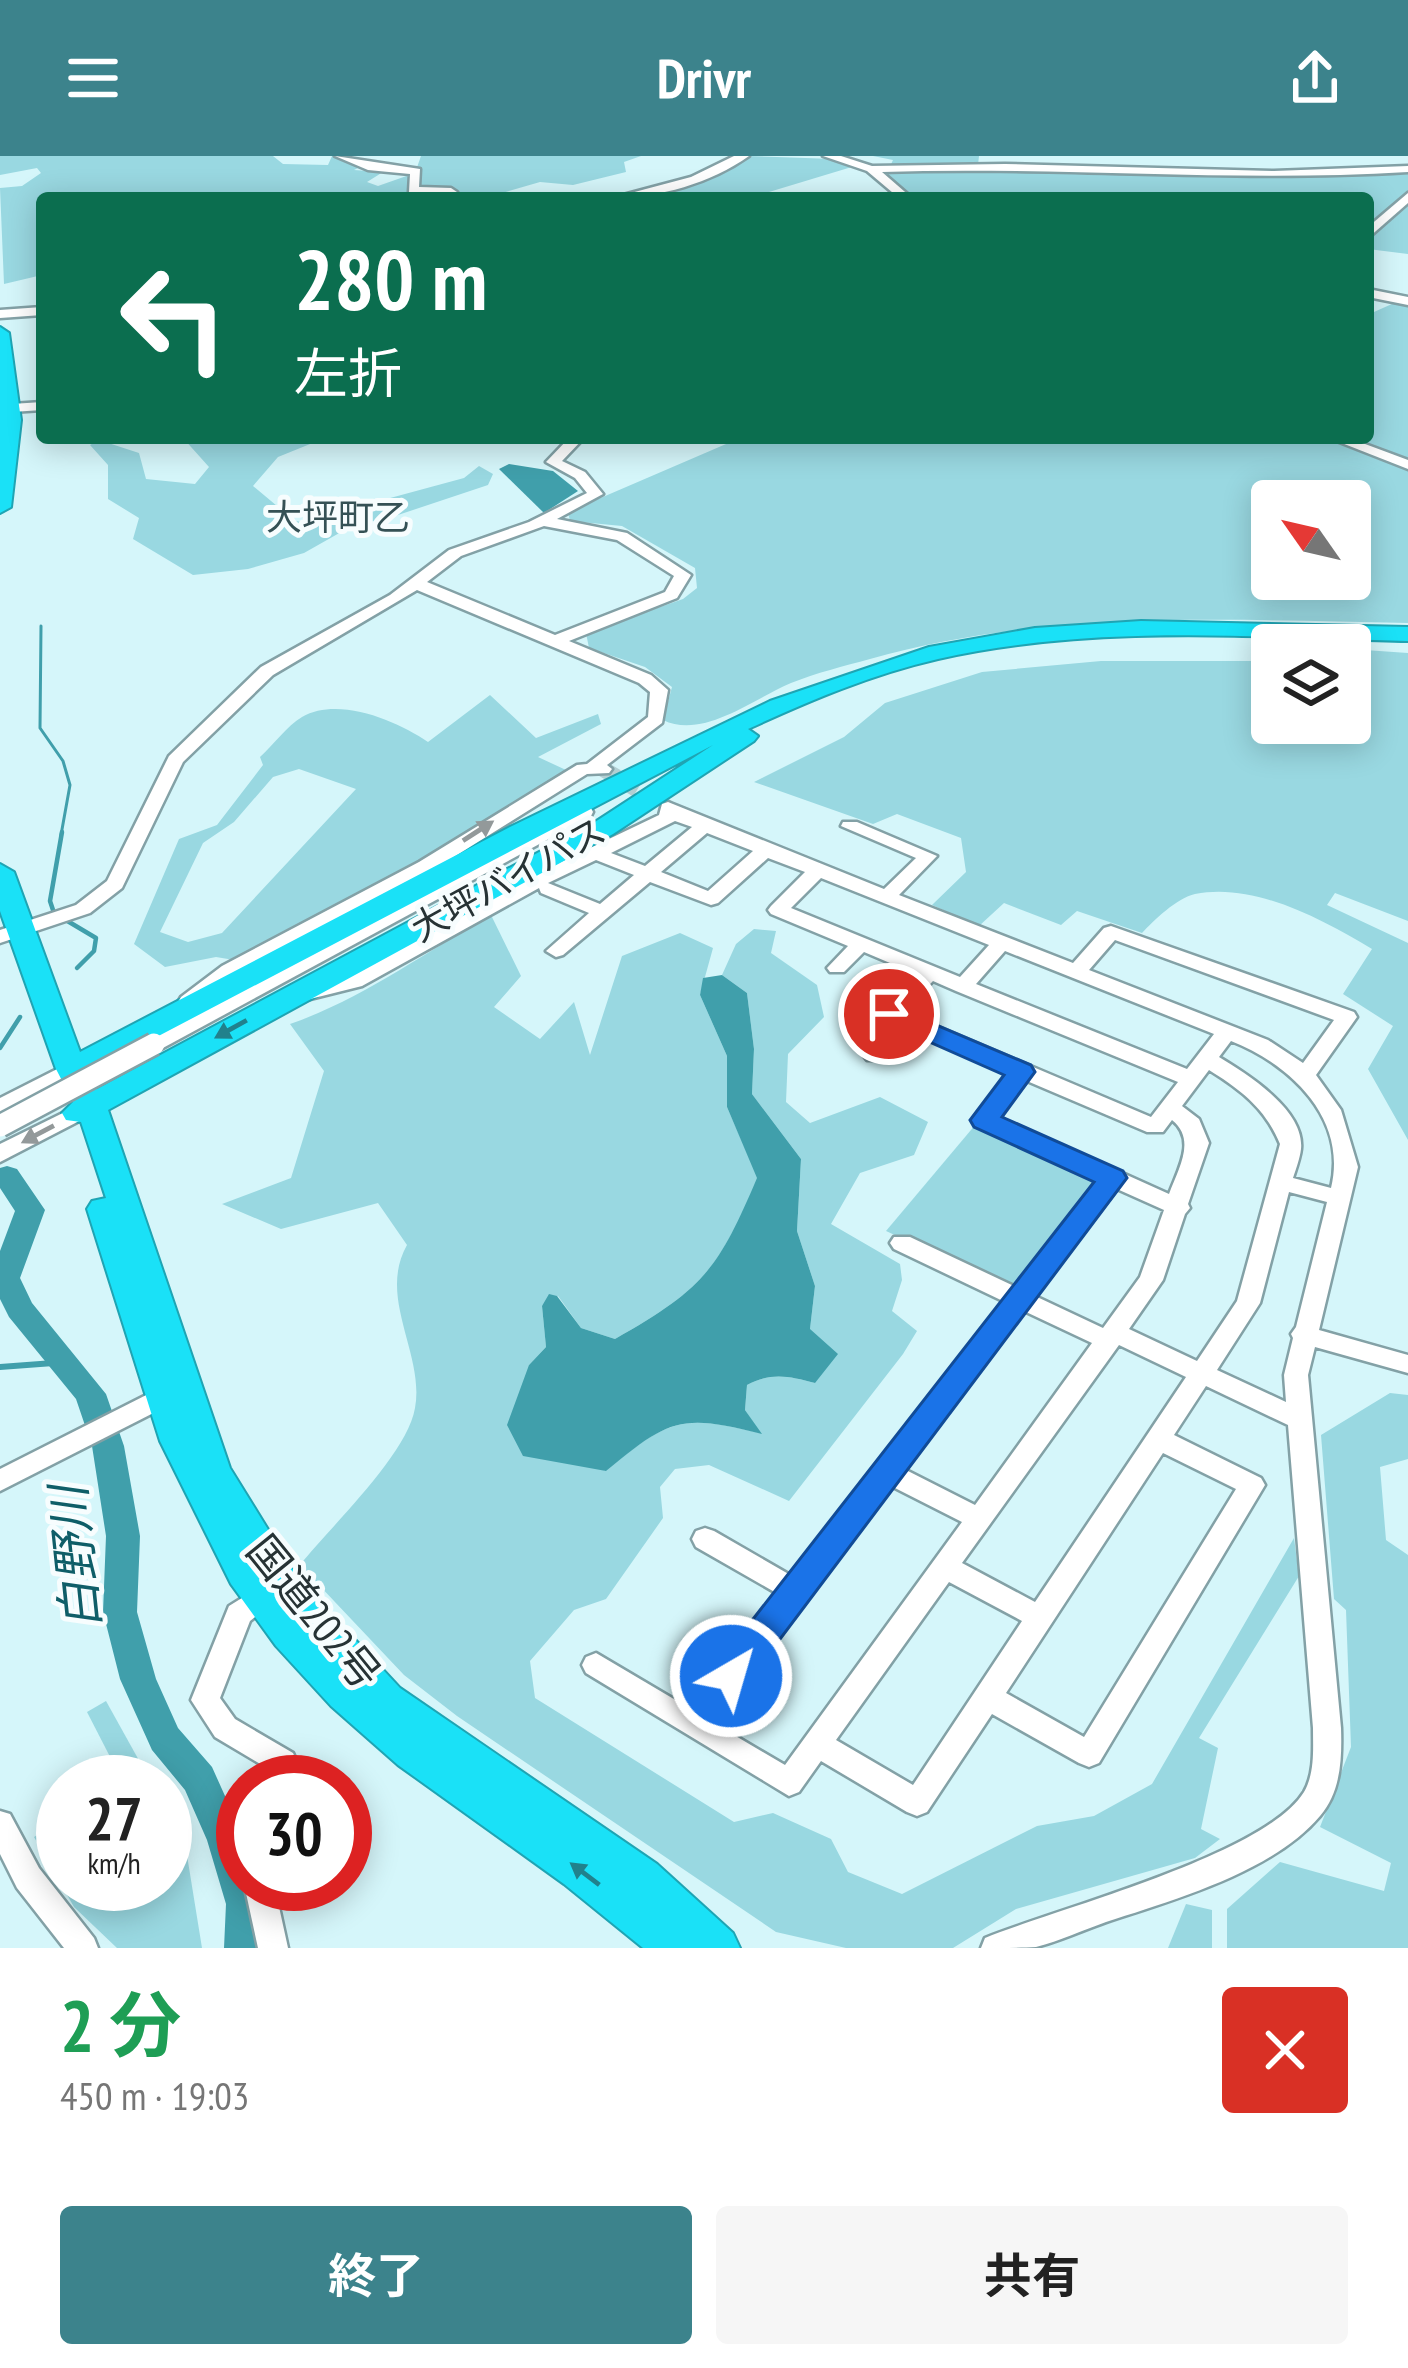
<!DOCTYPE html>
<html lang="ja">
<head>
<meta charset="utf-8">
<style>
  body { margin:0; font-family:"PT Sans Narrow","Noto Sans JP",sans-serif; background:#f6f6f6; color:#222; height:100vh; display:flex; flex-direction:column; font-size:45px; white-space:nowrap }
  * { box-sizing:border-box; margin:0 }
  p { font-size:39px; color:#767676 }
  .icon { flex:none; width:66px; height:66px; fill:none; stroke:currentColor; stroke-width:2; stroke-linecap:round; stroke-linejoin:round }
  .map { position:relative; height:1792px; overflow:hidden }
  .side { display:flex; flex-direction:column; background:#fff; flex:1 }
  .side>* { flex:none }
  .top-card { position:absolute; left:36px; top:36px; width:1338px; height:252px; border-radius:12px; box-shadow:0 6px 30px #0003; background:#0b6e4f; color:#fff; overflow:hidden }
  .needle { width:78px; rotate:304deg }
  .tools { position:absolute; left:1251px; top:324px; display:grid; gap:24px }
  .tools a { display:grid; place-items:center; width:120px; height:120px; border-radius:12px; background:#fff; box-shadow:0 6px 30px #0003; font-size:60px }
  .speed { position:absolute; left:36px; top:1599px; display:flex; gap:24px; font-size:60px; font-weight:700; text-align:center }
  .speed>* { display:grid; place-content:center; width:156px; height:156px; border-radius:50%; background:#fff; box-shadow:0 6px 30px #0003; line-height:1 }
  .speed small { font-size:30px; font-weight:400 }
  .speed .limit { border:18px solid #d22; background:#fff; color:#111 }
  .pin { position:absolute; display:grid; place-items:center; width:102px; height:102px; color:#fff; margin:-51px; border:6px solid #fff; border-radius:50%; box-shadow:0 3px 12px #0007 }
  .me { position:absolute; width:132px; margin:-66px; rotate:38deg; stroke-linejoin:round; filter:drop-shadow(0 0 9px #0008) }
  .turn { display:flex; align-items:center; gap:42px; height:252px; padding:0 60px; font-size:54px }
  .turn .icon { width:156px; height:156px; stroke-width:2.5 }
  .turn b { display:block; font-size:84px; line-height:102px }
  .round { display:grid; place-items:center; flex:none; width:126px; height:126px; border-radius:12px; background:#f6f6f6 }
  .headline { display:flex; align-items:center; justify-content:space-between; height:204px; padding:0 60px }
  h1 { font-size:72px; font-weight:700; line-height:90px; color:#1e9e55 }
  .action { display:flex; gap:24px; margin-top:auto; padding:24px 60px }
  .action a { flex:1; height:138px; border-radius:12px; background:#3c838c; color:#fff; font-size:48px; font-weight:700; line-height:138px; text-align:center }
  .action a+a { background:#f6f6f6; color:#222 }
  header { display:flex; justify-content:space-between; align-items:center; height:156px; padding:0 60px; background:#3c838c; color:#fff; font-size:54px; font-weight:700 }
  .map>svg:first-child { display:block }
  .green { fill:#99d8e1; fill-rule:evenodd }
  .water { fill:#409fab }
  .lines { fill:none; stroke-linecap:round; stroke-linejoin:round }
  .stream-far2 { stroke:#409fab; stroke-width:3 }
  .stream-far1 { stroke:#409fab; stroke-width:4.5 }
  .stream { stroke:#409fab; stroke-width:6 }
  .river { fill:#409fab; fill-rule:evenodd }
  .minor-tunnel { stroke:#b2cfd3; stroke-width:16; stroke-dasharray:16 8; stroke-linecap:butt }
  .minor-casing { stroke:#83a1a6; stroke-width:5 }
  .highway-casing { stroke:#1fa4b3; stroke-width:4 }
  .minor { fill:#fff; fill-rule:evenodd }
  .highway { fill:#1ae1f7; fill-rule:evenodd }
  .minor-bridge-casing { stroke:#83a1a6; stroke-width:26; stroke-linecap:butt }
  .minor-bridge { stroke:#fff; stroke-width:21 }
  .oneway { fill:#93999a }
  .oneway2 { fill:#21818c }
  .route { fill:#1a73e8; stroke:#114b97; stroke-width:3 }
  .labels { text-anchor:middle; stroke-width:10; stroke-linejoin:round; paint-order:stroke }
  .far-quarter-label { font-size:36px; fill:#355155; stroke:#f7fdfe }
  .street-label { font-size:36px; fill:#273335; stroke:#f7fdfe }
  .near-street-label { font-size:42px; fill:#273335; stroke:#f7fdfe }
  .near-water-label { font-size:48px; font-style:italic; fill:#0f5e68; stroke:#f7fdfe }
</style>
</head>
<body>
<header><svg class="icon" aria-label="menu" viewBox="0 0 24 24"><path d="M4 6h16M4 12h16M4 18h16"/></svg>Drivr<svg class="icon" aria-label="share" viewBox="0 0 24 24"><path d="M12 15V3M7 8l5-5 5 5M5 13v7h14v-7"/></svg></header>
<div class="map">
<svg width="1408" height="1792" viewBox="0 0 1408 1792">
  <rect width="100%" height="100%" fill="#d5f6fa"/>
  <g class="green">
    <polygon points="0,0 273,0 283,8 328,9 332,0 347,0 360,11 354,14 383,16 367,26 378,30 415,17 421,0 641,0 624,6 626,16 573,29 540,26 485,42 42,42 42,119 4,128 0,32 22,30 41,17 37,12 0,19"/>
    <polygon points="749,0 834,3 855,10 769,36 776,42 622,42 674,32"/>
    <polygon points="873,0 979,0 978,9 1254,19 1408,12 1408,98 1368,93 1368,42 929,42 907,36 886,19 893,4"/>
    <path d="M1403 143 1408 144V467C1226 464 1047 453 870 503 844 510 816 517 791 527 755 542 703 584 663 564L672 531 645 511 589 492 586 477 683 443 697 432 695 412 622 370 570 365 568 356 740 282H1368V187L1374 183 1368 165 1374 156ZM1272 345H1350V423H1272Z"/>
    <polygon points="183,282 325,282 278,301 253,330 295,365 327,369 357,351 464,322 479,310 493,318 488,329 383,364 357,367 304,397 248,413 193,419 133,383 139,362 108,343 108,309 90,289 99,284 139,297 146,323 195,328 209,311"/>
    <path d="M1350 493 1408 497V765L1335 737 1327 749 1408 787V984L1368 913 1393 870 1343 838 1372 793C1323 764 1255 726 1195 738 1177 742 1154 764 1142 777L1077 755 1061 769 1004 747 979 770 932 749 966 716 961 682 897 658 873 668 754 626 844 581 885 547 982 516 1101 505H1258L1272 498V567H1350Z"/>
    <path d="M490 539 536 582 598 558 601 568 538 601 566 614 417 711 234 804 216 801 165 811 134 788 179 683 217 669 263 609 260 601C273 589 287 570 302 561 339 540 397 565 428 586ZM299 613 356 633 222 777 188 786 160 776 203 687 234 666 273 621Z"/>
    <path d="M491 759 521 820 494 851 540 883 574 846 590 899 622 800 680 777 713 792 700 839 727 900V951L758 1022C718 1114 703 1133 615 1183L581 1172 558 1140 542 1150 546 1191 529 1209 605 1315C668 1264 680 1257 760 1277L745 1254 747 1229C771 1216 789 1220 815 1227L810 1173 815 1130 797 1075 801 1003 752 938 754 893 747 837 722 819 736 788 754 773 776 775 771 797 817 829 824 861 788 898 786 946 810 967 880 941 928 966 914 999 860 1017 831 1068 900 1108 902 1124 892 1155 917 1175 903 1198 789 1345 709 1309 675 1313 660 1331 663 1362 606 1443 574 1454 530 1505 535 1542 734 1666 773 1657 831 1683 848 1716 902 1738 1037 1670 1094 1660 1152 1628 1294 1382 1299 1420 1199 1582 1218 1592 1201 1673 1220 1683 1195 1702 1016 1753 953 1792H846L776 1776 457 1560 404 1519 300 1409C331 1370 407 1299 415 1252 425 1198 377 1142 407 1089L378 1047 281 1073 222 1048 291 1022 324 915 290 868C362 843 424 797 491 759Z"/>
    <polygon points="976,968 1104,1024 1020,1136 886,1075"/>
    <polygon points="1390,1237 1408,1239 1408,1303 1380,1311 1386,1384 1408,1399 1408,1792 1227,1792 1227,1753 1280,1706 1384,1735 1391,1707 1320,1671 1351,1591 1346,1454 1334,1443 1321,1279"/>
    <polygon points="106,1545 151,1626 123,1626 87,1556"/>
    <polygon points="165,1652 185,1687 202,1792 117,1792 74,1751 34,1681 63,1663 63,1728 165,1728"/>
    <polygon points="1186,1748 1212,1754 1212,1792 1168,1792"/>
  </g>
  <g class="water">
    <polygon points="509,308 553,315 578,335 544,357 499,313"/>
    <path d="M722 819 747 837 754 893 752 938 801 1003 797 1075 815 1130 810 1173 838 1198 815 1227C789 1220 771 1216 747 1229L745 1254 762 1278C681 1257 669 1263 606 1315L523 1300 507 1269 529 1209 546 1191 542 1150 549 1138 557 1140 581 1172 615 1183C703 1133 718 1114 757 1022L727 951V900L700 839 703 822Z"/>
  </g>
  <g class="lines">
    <polyline class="stream-far2" points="41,470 40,572 63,605 70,629 61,679"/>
    <g class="stream-far1">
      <polyline points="62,676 50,745 54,757 96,782 94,795 77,812"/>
      <polyline points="0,892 20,861"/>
    </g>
    <polyline class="stream" points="0,1211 67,1206"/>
    <polygon class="river" points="7,1010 17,1013 45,1054 20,1122 32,1147 106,1238 124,1290 140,1380 137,1456 156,1523 178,1572 212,1611 243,1680 243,1728 258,1728 264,1748 264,1792 224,1792 226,1748 207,1684 185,1634 152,1594 120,1523 103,1456 106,1380 92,1290 76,1243 9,1161 0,1143 0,1095 15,1055 0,1032 0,1012"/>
    <polyline class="minor-tunnel" points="603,613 668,652"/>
    <defs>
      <g id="minor">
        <polygon points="335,0 420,13 419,31 451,32 457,36 451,40 409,36 410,18 368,14"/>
        <path d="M734 0H749C711 27 659 42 612 42L691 21Z"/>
        <path d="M823 0H841L872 10 1005 8 1274 15 1408 10V16C1232 27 1057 10 882 16L912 42H899L867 15Z"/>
        <polygon points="1408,37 1408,47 1368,82 1368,71"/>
        <polygon points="1368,133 1408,141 1408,149 1368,141"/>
        <polygon points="42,151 42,159 0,162 0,154"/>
        <polygon points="42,246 42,254 12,256 5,252 12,248"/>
        <path d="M569 282H584L562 305 585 316 603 338 557 363 627 377 691 419 677 442 569 485 651 519 668 534 662 567 607 609 612 613 609 617 587 618 433 714 236 818 195 851H181L178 846 181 841 222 810 419 706 577 609 587 608 648 561 650 536 639 527 417 434 273 519 183 606 122 732 90 757 0 787V774L76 749 107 725 169 600 261 511 390 439 449 394 529 366 587 337 575 322 546 306ZM544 370 617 384 674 420 665 436 555 479 427 426 461 400Z"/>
        <polygon points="1329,282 1349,282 1408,304 1408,313"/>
        <path d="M668 646 884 733 916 702 841 670 843 666H857L937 700 899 739 1073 807 1104 772 1111 770 1354 856 1357 861 1316 919 1341 954 1358 1011 1319 1174 1408 1199V1217L1315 1191 1308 1219 1341 1572C1342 1602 1341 1636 1320 1660 1273 1716 1173 1744 1106 1766 1083 1774 1060 1785 1036 1791 1019 1792 998 1792 981 1792L985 1782C1059 1752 1265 1699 1304 1636 1315 1617 1313 1593 1313 1572L1288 1269 1206 1230 1174 1279 1261 1322 1265 1329 1099 1607 1089 1611 1079 1607 992 1558 927 1656 917 1660 907 1656 821 1605 799 1636 789 1640 586 1517 582 1509 586 1501 596 1497 689 1552 778 1438 696 1391 692 1383 696 1375 705 1372 714 1375 792 1420 1005 1146 894 1093 890 1087 894 1081H910L1016 1131 1099 1025 976 969 973 964 976 959 1009 917 909 874 881 904H867L863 899 867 894 892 867 879 858 916 818 864 796 844 816H830L827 812 848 790 771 758 768 754 771 750 805 716 768 702 718 747 711 749 650 726 563 799 556 801 546 795 589 757 541 737 539 732 362 830 302 845 292 839 295 834 348 820 538 717 659 659 662 648ZM675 665 692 671 645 710 611 697ZM707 677 753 695 708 735 661 716ZM596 704 634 719 600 748 548 727ZM821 722 989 789 960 821 791 752ZM1115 784 1334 864 1303 907 1268 884 1089 814ZM1005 795 1214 878 1187 913 976 828ZM933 825 956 835 1178 926 1151 961 903 856ZM1231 885C1290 908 1348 962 1331 1032L1293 1022C1296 1013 1300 1002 1301 993 1305 954 1247 918 1219 901ZM1209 914C1241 934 1265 952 1280 988L1237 1145 1197 1205 1129 1173 1163 1124 1185 1058 1190 1052 1188 1048 1209 987 1199 963 1182 950ZM1027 925 1147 976H1163L1172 964C1197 984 1178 1013 1169 1038L998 961ZM1117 1033 1164 1054 1140 1121 1103 1172 1035 1140ZM1289 1036 1327 1046 1296 1171 1291 1178 1293 1182 1284 1219 1286 1246 1217 1214 1260 1147ZM1024 1155 1092 1187 975 1349 904 1313ZM1119 1189 1186 1221 1035 1446 962 1407ZM1163 1297 1236 1333 1084 1581 1006 1537ZM891 1330 962 1366 785 1609 712 1566ZM949 1426 1022 1465 913 1629 836 1584Z"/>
        <polygon points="584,650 591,652 593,656 591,660 161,893 147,893 144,888 147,883"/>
        <polygon points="71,906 82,913 78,918 0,958 0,942"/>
        <polygon points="75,951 83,953 86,958 83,963 0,1006 0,988"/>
        <polygon points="170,1227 179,1230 182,1237 179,1244 0,1335 0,1313"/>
        <polygon points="258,1432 268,1435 271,1443 268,1451 250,1465 220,1542 235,1563 293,1597 297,1606 291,1626 263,1626 267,1612 215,1581 191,1544 229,1450"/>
        <polygon points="0,1655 10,1658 39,1712 94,1782 98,1792 64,1792 17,1732 0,1698"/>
        <polygon points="244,1728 274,1728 288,1792 258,1792"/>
      </g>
      <g id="highway">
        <polygon points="0,171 9,177 21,264 11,351 0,357"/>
        <path d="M1141 465 1408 471V485C1251 481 1093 468 938 503 872 518 809 545 748 573L758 580 754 585 613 678 108 954 230 1312 298 1422 400 1532 657 1708 733 1777 740 1792H643L564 1728 398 1609 331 1550 276 1490 231 1428 160 1285 87 1053 92 1045 106 1042 81 966 66 964 62 957 73 946 56 913 0 755V708L14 716 80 896 512 670 770 545 929 491 1035 472ZM713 589 595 666 97 933 88 917Z"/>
      </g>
    </defs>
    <use href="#minor" class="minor-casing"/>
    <use href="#highway" class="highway-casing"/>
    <use href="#minor" class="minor"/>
    <use href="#highway" class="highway"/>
    <defs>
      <polyline id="minor-bridge" points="0,970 154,888"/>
    </defs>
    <use href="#minor-bridge" class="minor-bridge-casing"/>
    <use href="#minor-bridge" class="minor-bridge"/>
  </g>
  <defs><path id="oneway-solid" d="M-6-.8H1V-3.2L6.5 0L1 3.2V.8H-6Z" transform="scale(3)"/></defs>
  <g class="oneway">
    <use href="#oneway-solid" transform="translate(478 675) rotate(-33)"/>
    <use href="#oneway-solid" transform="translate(38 978) rotate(152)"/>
  </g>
  <g class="oneway2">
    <use href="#oneway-solid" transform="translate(231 873) rotate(151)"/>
    <use href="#oneway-solid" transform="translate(585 1718) rotate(-143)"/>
  </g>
  <polygon class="route" points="889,849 1031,909 1035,916 1002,961 1123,1015 1127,1022 744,1531 731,1535 718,1531 713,1520 718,1508 1094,1026 974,971 970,964 1004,919 880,864 876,858"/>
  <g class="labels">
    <g class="far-quarter-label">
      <text x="338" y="374">大坪町乙</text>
    </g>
    <g class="street-label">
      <text transform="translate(508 723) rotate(-29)" y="13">大坪バイパス</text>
    </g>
    <g class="near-street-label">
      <text transform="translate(314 1456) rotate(51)" y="15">国道202号</text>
    </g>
    <g class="near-water-label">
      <text transform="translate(75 1402) rotate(-96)" y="17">白野川</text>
    </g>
  </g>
</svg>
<div class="tools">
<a><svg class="needle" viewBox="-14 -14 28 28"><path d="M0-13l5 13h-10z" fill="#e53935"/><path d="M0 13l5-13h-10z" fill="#767676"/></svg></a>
<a><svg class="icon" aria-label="layers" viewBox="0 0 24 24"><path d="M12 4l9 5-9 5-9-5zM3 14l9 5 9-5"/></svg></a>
</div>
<div class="speed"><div>27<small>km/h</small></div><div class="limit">30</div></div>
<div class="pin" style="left:889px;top:858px;background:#d93025"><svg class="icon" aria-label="arrive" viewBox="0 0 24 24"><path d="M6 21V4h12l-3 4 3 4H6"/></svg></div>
<svg class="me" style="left:731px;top:1520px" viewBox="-20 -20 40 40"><circle r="17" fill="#1a73e8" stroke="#fff" stroke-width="3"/><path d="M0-11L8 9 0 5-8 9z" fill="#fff"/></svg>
<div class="top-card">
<div class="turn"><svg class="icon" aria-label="left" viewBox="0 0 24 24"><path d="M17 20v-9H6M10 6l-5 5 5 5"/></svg><div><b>280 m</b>左折</div></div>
</div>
</div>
<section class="side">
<div class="headline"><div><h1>2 分</h1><p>450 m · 19:03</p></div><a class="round" style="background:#d93025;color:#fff"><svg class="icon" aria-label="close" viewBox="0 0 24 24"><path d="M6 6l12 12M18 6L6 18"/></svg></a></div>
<div class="action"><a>終了</a><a>共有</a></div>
</section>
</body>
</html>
